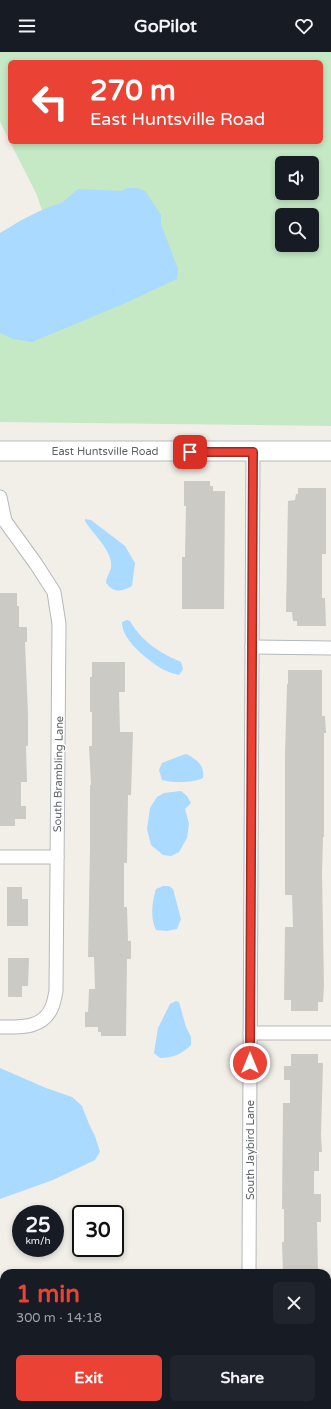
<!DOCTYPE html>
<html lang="en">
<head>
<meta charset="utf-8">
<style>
  body { margin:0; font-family:"Varela Round",sans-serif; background:#20242c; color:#f1f3f6; height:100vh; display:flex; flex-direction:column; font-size:15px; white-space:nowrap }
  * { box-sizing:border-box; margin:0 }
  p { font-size:13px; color:#9ea1a6 }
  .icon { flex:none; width:22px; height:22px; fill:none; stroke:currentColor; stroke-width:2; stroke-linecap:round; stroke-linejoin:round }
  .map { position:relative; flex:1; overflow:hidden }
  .details { position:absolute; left:0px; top:1217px; width:331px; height:140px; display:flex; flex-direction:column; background:#171b24; border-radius:12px 12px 0 0; box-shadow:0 2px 6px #0003 }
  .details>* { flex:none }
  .guide { position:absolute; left:8px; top:8px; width:315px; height:84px; border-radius:6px; box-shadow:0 2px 6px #0003; background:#ea4335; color:#fff; overflow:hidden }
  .controls { position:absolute; left:275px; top:104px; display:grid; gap:8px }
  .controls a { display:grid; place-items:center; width:44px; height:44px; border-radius:6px; background:#171b24; box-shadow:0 2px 6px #0003; font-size:20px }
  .speed { position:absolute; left:12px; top:1153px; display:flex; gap:8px; font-size:20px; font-weight:700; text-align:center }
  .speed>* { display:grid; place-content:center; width:52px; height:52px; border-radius:50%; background:#171b24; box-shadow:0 2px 6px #0003; line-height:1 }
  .speed small { font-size:10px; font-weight:400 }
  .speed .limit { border:2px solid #111; border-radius:6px; background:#fff; color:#111 }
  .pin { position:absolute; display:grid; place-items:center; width:34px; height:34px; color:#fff; margin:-17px; border-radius:8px; box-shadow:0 2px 6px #0006 }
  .me { position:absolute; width:44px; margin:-22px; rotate:0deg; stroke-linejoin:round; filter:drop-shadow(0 0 3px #0008) }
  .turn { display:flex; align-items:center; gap:14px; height:84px; padding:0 16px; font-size:18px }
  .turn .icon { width:52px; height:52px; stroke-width:2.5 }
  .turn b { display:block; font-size:28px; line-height:34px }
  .round { display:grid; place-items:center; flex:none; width:42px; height:42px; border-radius:6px; background:#20242c }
  .headline { display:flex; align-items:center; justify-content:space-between; height:68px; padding:0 16px }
  h1 { font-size:24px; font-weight:700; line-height:30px; color:#ea4335 }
  .action { display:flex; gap:8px; margin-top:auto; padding:8px 16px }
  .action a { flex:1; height:46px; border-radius:6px; background:#ea4335; color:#fff; font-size:16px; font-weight:700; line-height:46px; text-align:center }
  .action a+a { background:#20242c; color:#f1f3f6 }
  header { display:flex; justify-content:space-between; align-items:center; height:52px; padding:0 16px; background:#171b24; font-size:18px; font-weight:700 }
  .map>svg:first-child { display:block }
  .green { fill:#c5e8c5; fill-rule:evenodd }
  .water { fill:#aadaff }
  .building { fill:#cccac5 }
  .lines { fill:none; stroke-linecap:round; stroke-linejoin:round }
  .minor-casing { stroke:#b5b8bc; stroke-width:15 }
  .secondary-casing { stroke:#b6babf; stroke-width:21 }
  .minor { stroke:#fff; stroke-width:13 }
  .secondary { stroke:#fff; stroke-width:19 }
  .route-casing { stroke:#982c22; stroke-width:10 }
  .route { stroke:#ea4335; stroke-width:7 }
  .labels { text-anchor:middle; stroke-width:3; stroke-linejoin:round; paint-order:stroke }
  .street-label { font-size:11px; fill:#5f6368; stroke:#fff }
</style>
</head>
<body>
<header><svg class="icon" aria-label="menu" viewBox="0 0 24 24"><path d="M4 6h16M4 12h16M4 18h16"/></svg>GoPilot<svg class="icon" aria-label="heart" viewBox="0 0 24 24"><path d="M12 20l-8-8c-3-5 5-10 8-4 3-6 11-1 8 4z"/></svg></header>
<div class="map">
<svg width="331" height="1357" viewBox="0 0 331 1357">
  <rect width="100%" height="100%" fill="#f1efe8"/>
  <path class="green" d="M0 0H331V374L0 370V182L20 169 42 158 36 141 10 90H321V10H10V89L0 70ZM282 111H312V141H282ZM282 163H312V193H282Z"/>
  <g class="water">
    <polygon points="128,136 137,136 145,139 161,163 161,172 178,217 177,227 121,253 32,290 13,287 0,281 0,181 20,169 42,158 63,150 78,137 121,139"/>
    <path d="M85 467 91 468 125 494 135 511 132 534C121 540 114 541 106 531 106 525 110 521 111 516 114 500 92 481 85 469Z"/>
    <path d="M127 568 130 569C142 590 160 601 181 610L183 617 179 623C174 622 169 620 164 618 150 610 121 588 122 570Z"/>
    <path d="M186 702C196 707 205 713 203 726 194 731 171 731 162 728L159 718 162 711 180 704Z"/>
    <polygon points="181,739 187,744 191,751 185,757 189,772 187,786 179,800 171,804 163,803 151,793 147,777 150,756 157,745 164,741"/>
    <path d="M163 834H169L173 837 181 867 177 877 167 879 156 878C150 866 152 850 156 837Z"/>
    <path d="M176 949 179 950 186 975 191 985V993C182 1002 173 1006 160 1006L154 1001 158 976 170 952Z"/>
    <polygon points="0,1016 46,1036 72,1045 82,1054 89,1072 95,1084 100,1100 95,1108 53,1128 0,1147"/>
  </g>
  <g class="building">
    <polygon points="184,429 210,429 210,434 213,434 213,439 225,439 224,557 182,557 182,505 185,505 186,454 184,454"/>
    <polygon points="298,436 326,436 326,502 322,502 322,546 325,546 326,574 297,574 297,569 293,569 292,560 286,560 288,449 295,448 296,442 298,442"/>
    <polygon points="0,541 17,541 17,554 19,554 19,575 27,575 27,590 25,590 28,662 28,694 26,694 27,730 21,730 21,754 26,754 26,767 15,767 15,774 0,774"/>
    <polygon points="92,610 125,610 125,640 119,640 120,680 133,680 131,743 128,743 127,811 124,811 124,855 127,855 128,889 131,889 131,907 127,907 126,984 101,984 101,980 98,980 98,975 85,975 85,960 88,960 89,937 95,937 94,905 88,905 90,796 90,733 91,733 89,694 92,694 92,660 90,660 90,625 92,625"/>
    <polygon points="288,618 322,618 322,664 325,664 326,681 324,681 324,785 323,785 322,821 324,934 323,950 318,950 318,959 291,959 291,948 284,948 285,875 293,875 292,843 285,843 285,703 287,632 288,632"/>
    <polygon points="7,835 22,835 22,847 28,847 28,874 7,874"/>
    <polygon points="8,906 29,906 28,934 22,934 22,945 8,945"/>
    <polygon points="291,1002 318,1002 318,1011 323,1011 321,1083 322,1100 319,1100 319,1119 314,1119 314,1142 321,1142 321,1170 317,1170 318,1221 283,1221 282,1190 284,1190 284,1157 282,1157 283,1051 290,1051 290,1028 284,1028 284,1014 291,1014"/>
  </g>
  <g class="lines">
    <defs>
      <g id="minor">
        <path d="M0 445 5 469 36 512 54 540 59 572 56 939C55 944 54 950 52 955 43 977 20 975 0 975"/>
        <polyline points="252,595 331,596"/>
        <polyline points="0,805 57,805"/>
        <polyline points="250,981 331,981"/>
        <polyline points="249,1221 253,400"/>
        <polyline points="147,1353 152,1357"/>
        <polyline points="1,1357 1,1336"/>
        <polyline points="248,1357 248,1353"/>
      </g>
      <polyline id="secondary" points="0,399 331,399"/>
    </defs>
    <use href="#minor" class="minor-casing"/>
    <use href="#secondary" class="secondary-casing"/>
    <use href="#minor" class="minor"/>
    <use href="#secondary" class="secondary"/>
  </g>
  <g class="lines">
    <defs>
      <polyline id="route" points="190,400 253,400 250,1011"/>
    </defs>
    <use href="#route" class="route-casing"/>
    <use href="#route" class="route"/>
  </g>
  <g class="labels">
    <g class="street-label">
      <text x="105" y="403">East Huntsville Road</text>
      <text transform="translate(58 722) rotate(-89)" y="4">South Brambling Lane</text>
      <text transform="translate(250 1098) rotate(-90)" y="4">South Jaybird Lane</text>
    </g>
  </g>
</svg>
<div class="controls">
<a><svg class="icon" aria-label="sound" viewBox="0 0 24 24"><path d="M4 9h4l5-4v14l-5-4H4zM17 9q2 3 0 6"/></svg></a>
<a><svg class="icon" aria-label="search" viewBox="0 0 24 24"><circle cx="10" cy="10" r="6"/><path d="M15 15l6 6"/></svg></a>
</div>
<div class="speed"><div>25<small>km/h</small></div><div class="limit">30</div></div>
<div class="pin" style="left:190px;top:400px;background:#d93025"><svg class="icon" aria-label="arrive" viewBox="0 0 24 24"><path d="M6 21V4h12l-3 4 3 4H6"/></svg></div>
<svg class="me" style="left:250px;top:1011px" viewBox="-20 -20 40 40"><circle r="17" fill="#ea4335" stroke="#fff" stroke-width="3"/><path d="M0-11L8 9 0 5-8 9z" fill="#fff"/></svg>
<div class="guide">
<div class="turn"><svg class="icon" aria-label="left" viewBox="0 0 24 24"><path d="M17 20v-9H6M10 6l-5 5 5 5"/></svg><div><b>270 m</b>East Huntsville Road</div></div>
</div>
<section class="details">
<div class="headline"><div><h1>1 min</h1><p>300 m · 14:18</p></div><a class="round"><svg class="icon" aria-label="close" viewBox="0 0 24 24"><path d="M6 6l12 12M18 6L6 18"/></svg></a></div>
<div class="action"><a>Exit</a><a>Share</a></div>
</section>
</div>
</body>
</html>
